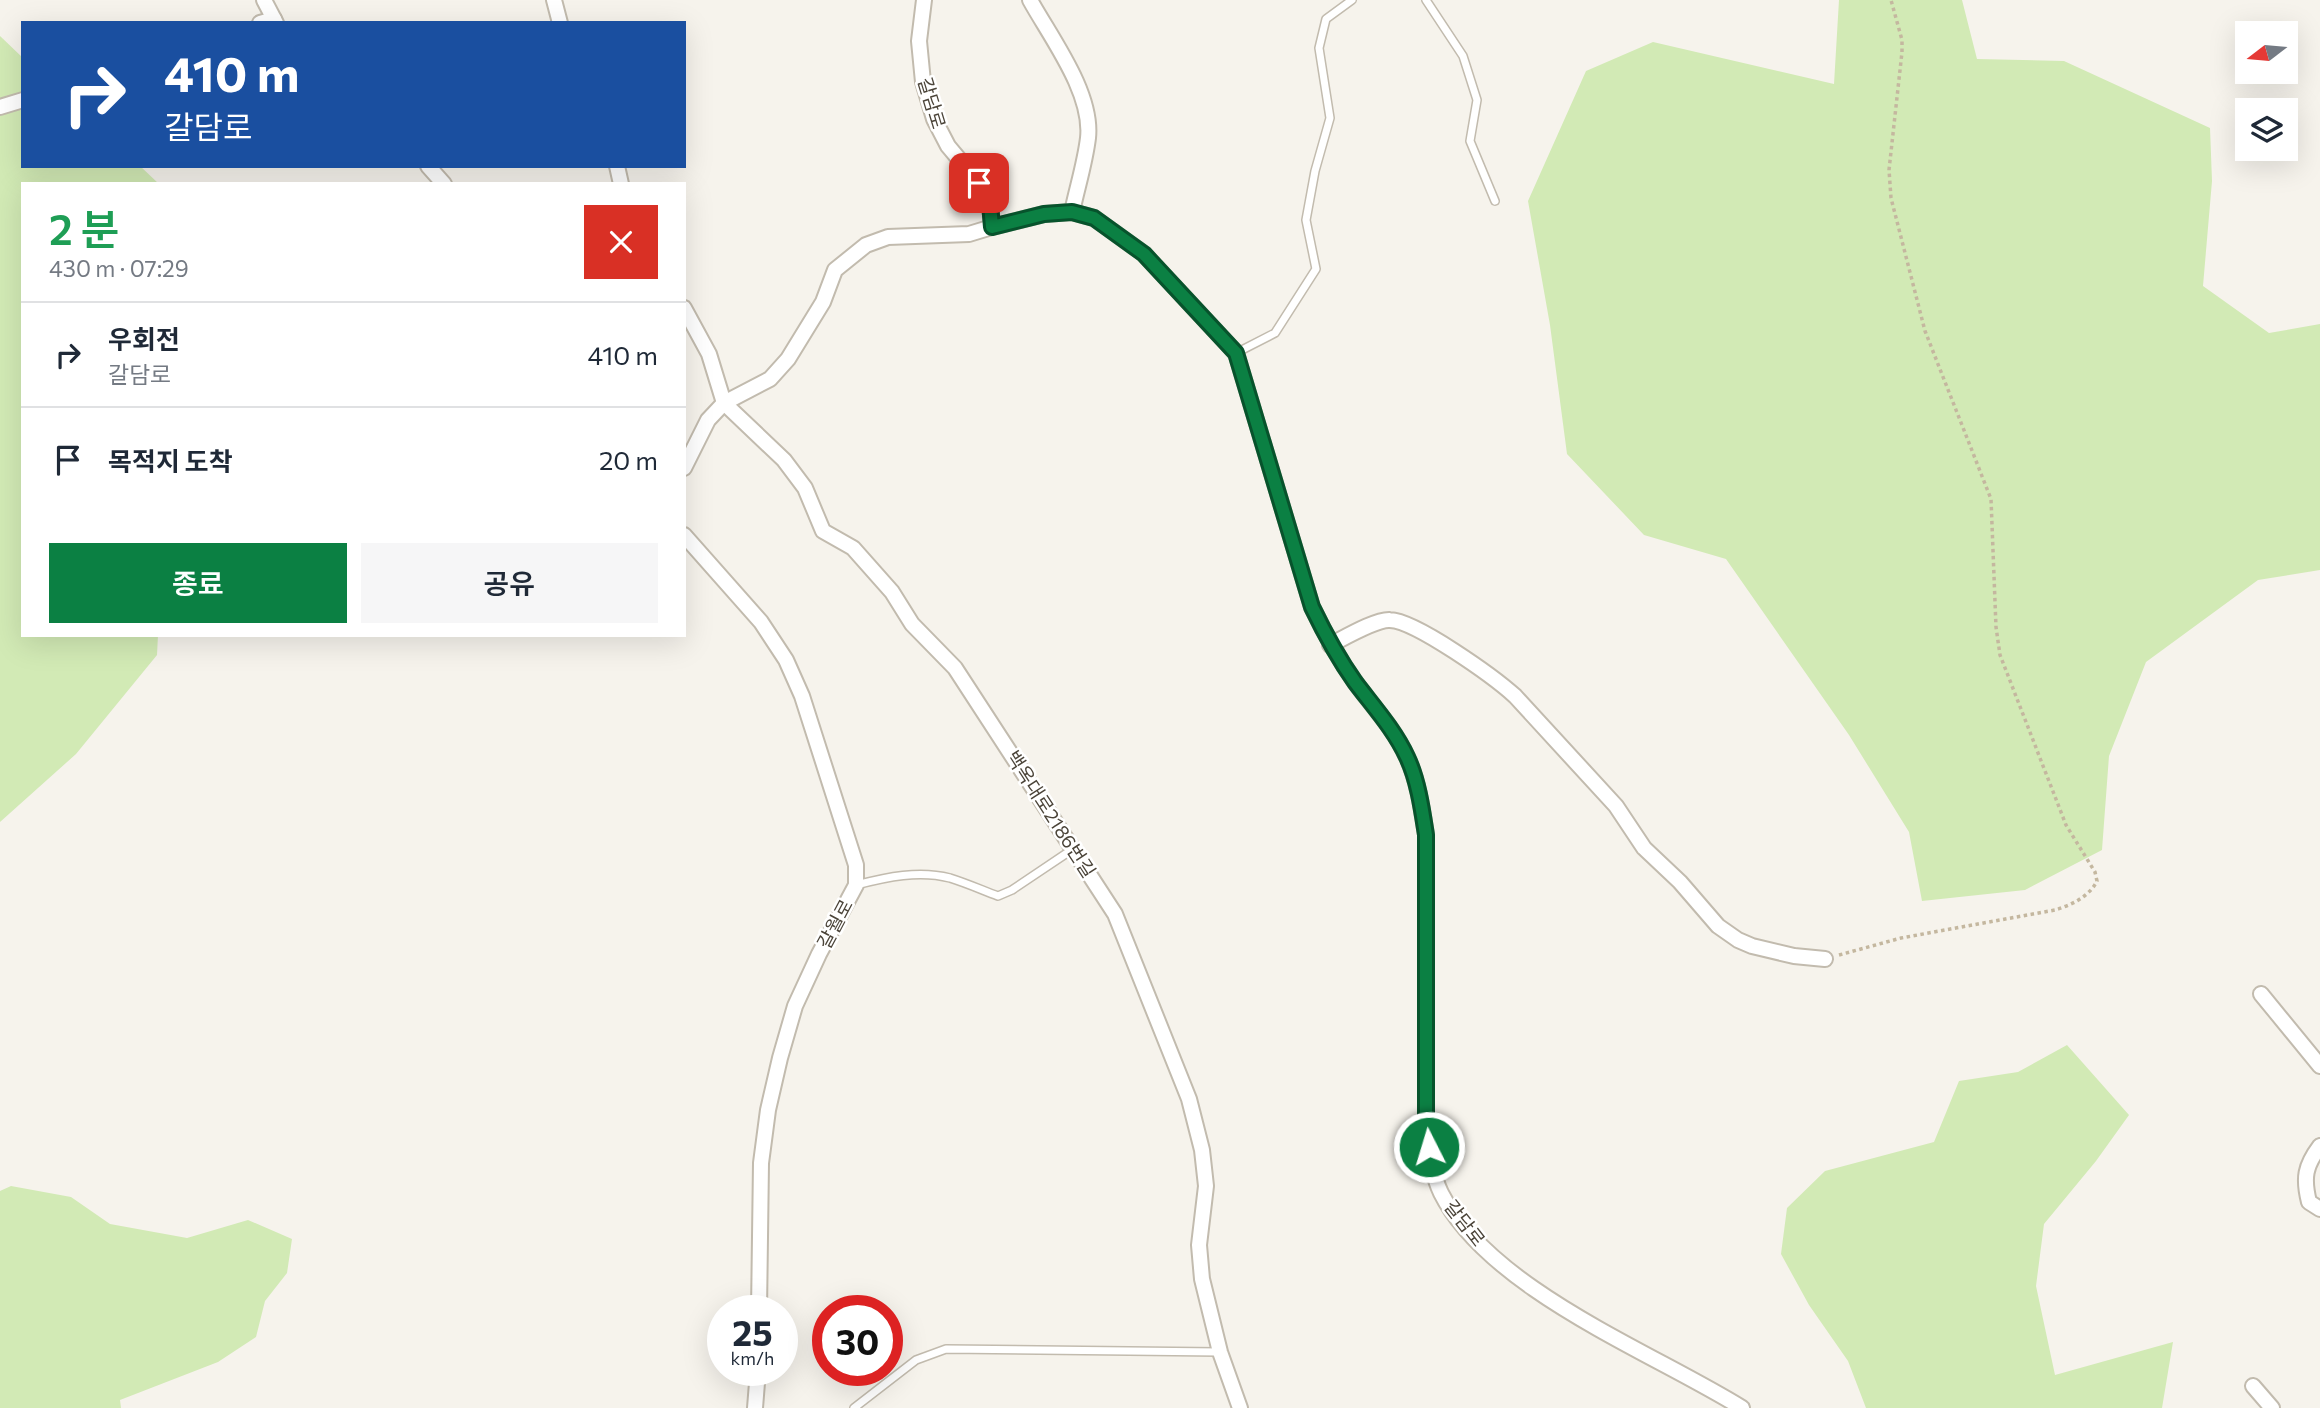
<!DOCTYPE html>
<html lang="ko">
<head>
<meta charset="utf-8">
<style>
  body { margin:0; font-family:Commissioner,"Noto Sans KR",sans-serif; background:#f6f6f7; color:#1f2937; height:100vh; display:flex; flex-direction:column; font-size:26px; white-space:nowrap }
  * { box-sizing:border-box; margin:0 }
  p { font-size:23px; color:#747a83 }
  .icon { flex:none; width:38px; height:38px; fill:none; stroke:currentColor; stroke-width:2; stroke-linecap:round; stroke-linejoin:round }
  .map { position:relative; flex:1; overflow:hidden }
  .panel { position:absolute; left:21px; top:182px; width:665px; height:455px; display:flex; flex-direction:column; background:#fff; border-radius:0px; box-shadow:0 7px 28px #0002 }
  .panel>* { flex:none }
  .guide { position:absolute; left:21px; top:21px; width:665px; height:147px; border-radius:0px; box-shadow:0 7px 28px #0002; background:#1a4fa0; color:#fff; overflow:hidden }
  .needle { width:46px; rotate:254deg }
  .buttons { position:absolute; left:2235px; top:21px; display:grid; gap:14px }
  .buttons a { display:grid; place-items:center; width:63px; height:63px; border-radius:0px; background:#fff; box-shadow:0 7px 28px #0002; font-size:35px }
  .speed { position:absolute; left:707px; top:1295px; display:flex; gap:14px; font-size:35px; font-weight:700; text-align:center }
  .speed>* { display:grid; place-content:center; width:91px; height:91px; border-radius:50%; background:#fff; box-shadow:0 7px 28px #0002; line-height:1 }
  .speed small { font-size:18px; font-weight:400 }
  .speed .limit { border:10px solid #d22; background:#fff; color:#111 }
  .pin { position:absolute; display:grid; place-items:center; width:60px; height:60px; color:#fff; margin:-30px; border-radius:14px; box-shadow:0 4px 10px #0006 }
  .me { position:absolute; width:77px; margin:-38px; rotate:355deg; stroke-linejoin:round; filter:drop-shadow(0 0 5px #0008) }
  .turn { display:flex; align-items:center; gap:24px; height:147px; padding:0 28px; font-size:32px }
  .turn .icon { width:91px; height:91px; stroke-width:2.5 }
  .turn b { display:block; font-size:49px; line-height:60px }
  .round { display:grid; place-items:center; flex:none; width:74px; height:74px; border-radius:0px; background:#f6f6f7 }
  .summary { display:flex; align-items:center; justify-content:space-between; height:119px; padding:0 28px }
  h1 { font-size:42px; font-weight:600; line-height:52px; color:#1e9e55 }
  .primary-button { display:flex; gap:14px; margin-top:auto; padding:14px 28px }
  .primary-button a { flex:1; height:80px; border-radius:0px; background:#0b8043; color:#fff; font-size:28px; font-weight:600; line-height:80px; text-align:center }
  .primary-button a+a { background:#f6f6f7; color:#1f2937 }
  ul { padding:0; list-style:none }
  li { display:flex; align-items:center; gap:21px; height:105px; padding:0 28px; border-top:2px solid #e0e1e3 }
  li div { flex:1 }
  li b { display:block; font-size:26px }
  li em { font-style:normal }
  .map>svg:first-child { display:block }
  .green { fill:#d2eab5 }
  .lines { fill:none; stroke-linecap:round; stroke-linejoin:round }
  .lane-casing { stroke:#c2bbae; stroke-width:10 }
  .street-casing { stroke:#c2bbae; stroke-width:18 }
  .path { stroke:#c4b79f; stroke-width:3.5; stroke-dasharray:3.5 3.5; stroke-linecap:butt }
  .lane { stroke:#fff; stroke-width:7 }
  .street { stroke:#fff; stroke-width:14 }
  .route-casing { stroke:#07532c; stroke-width:18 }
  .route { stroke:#0b8043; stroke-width:12 }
  .labels { text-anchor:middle; stroke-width:5; stroke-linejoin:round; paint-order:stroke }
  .street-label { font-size:19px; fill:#4b4439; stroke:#fff }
</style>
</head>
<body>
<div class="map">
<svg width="2320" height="1408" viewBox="0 0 2320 1408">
  <rect width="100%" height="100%" fill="#f6f3ec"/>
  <g class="green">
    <polygon points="1839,0 1962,0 1977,59 2064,61 2210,128 2212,181 2203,286 2269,333 2320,324 2320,570 2258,580 2146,662 2109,756 2102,850 2025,890 1922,901 1909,832 1849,735 1726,559 1644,535 1567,454 1550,325 1528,201 1586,71 1653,42 1834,84"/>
    <polygon points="0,36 23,58 23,166 140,166 159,184 23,184 23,635 158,635 157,655 76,754 0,822"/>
    <polygon points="2067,1045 2129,1115 2096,1161 2044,1224 2036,1286 2055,1375 2173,1342 2162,1408 1866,1408 1848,1361 1809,1305 1781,1254 1787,1208 1825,1171 1934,1142 1959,1081 2018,1072"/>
    <polygon points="11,1186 71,1197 110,1224 187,1238 248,1220 292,1239 287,1273 265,1301 256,1337 218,1362 120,1400 121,1408 0,1408 0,1191"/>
  </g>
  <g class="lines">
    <defs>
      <g id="lane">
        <polyline points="1426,0 1463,56 1477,100 1470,141 1495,201"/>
        <polyline points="1236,353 1275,333 1316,269 1306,220 1315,171 1330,118 1319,48 1326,19 1352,0"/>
        <path d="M856 885C887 877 919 870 950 878 966 883 982 890 998 896L1012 890 1073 849"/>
        <polyline points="854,1408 916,1360 946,1349 1219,1352"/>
      </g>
      <g id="street">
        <polyline points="264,0 276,23"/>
        <polyline points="554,0 560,23"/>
        <path d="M924 0 919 41 923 82 934 119 948 146 979 183 990 204 992 227 1044 214 1072 212 1094 218 1144 254 1236 353 1312 607C1325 634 1338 658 1355 682 1373 707 1394 728 1407 757 1418 781 1422 809 1426 835V1131C1429 1151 1432 1174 1441 1193 1490 1290 1652 1352 1742 1408"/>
        <path d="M1030 0C1051 38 1093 93 1088 138 1085 163 1077 188 1072 212"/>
        <polyline points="260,23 274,19"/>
        <polyline points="0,107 23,100"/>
        <polyline points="428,166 444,184"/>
        <polyline points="617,166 621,184"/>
        <polyline points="684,308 709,354 724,403 784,460 805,488 823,531 853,548 892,592 912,624 955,668 1115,914 1189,1099 1202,1150 1206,1186 1199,1245 1202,1279 1220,1352 1240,1408"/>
        <polyline points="684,468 708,420 724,403 770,379 788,359 823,302 835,270 866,245 888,237 969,234 992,227"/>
        <polyline points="684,535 761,622 786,660 802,696 856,865 856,885 819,954 795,1006 780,1058 768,1110 761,1163 759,1311"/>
        <path d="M1330 645C1344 638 1376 619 1390 620 1416 621 1494 677 1515 696L1616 806 1644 848 1680 882 1718 926 1738 940 1752 946 1794 956 1825 959"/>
        <polyline points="2261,994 2320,1066"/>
        <path d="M2320 1146C2305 1166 2303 1178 2309 1202L2320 1209"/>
        <polyline points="2253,1386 2272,1408"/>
        <polyline points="755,1408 758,1370"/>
      </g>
    </defs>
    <use href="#lane" class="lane-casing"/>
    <use href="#street" class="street-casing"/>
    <path class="path" d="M1839 955 1901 938 2055 910C2071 905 2089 897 2097 881L2095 872 2066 825 2000 655 1996 627 1991 499 1925 331 1891 198 1889 170 1902 52V40L1891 0"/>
    <use href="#lane" class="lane"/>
    <use href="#street" class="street"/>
  </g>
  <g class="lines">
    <defs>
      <path id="route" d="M979 183 990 204 992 227 1044 214 1072 212 1094 218 1144 254 1236 353 1312 607C1325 634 1338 658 1355 682 1373 706 1394 729 1407 757 1418 780 1422 809 1426 835V1131L1429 1147"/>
    </defs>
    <use href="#route" class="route-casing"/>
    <use href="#route" class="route"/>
  </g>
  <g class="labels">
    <g class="street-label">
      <text transform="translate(932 103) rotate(73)" y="7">갈담로</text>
      <text transform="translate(1051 814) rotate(57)" y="7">백옥대로2186번길</text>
      <text transform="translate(835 924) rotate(-62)" y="7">갈월로</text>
      <text transform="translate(1465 1223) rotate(52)" y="7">갈담로</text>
    </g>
  </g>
</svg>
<div class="buttons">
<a><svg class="needle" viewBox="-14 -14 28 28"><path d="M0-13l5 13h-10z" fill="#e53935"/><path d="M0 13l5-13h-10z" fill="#747a83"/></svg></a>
<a><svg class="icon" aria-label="layers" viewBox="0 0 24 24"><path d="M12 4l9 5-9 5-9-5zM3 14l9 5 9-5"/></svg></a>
</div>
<div class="speed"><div>25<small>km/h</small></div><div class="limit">30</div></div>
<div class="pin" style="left:979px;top:183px;background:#d93025"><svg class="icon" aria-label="arrive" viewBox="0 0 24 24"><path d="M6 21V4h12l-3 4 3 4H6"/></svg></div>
<svg class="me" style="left:1429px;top:1147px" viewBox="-20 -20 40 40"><circle r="17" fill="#0b8043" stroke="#fff" stroke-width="3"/><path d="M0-11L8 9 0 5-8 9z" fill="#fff"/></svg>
<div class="guide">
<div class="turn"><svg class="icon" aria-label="right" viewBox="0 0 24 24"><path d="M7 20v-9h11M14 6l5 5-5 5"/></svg><div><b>410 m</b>갈담로</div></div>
</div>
<section class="panel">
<div class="summary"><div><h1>2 분</h1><p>430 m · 07:29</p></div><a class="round" style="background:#d93025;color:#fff"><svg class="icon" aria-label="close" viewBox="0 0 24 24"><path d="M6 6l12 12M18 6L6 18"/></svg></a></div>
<ul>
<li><svg class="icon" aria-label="right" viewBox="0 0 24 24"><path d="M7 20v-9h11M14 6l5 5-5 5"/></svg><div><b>우회전</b><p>갈담로</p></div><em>410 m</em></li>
<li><svg class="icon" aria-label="arrive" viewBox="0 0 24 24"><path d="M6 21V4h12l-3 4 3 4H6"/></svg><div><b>목적지 도착</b></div><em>20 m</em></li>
</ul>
<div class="primary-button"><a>종료</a><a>공유</a></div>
</section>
</div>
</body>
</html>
